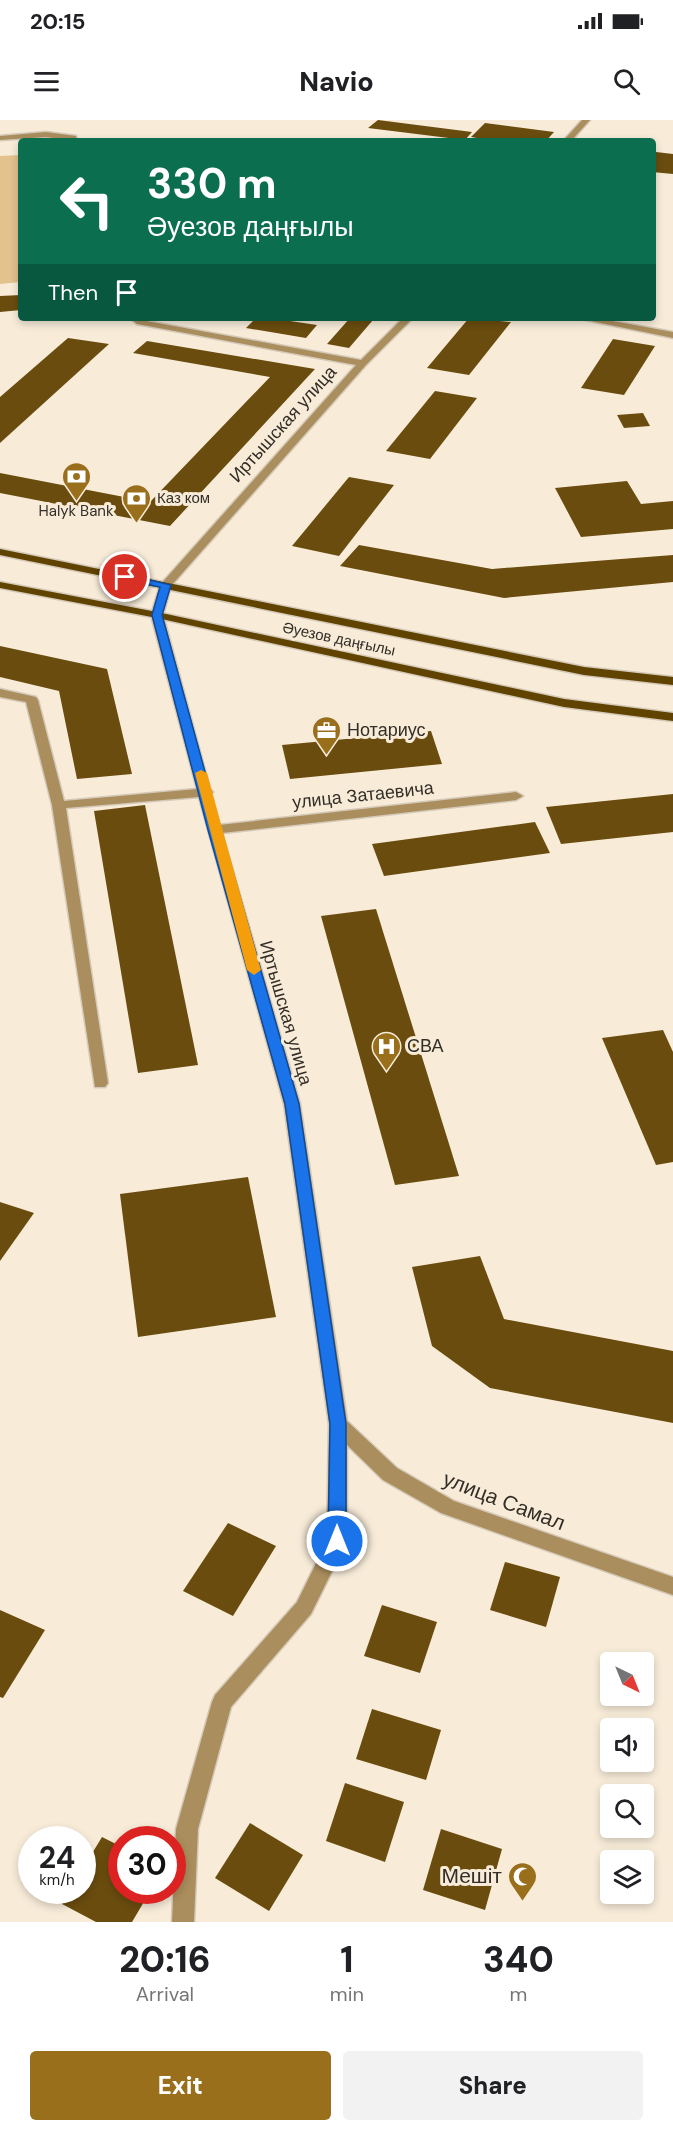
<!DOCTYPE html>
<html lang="en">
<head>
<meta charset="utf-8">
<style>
  body { margin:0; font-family:"DM Sans",sans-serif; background:#f2f2f2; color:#202124; height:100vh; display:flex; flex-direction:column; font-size:22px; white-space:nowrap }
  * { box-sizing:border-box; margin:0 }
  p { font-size:20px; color:#757577 }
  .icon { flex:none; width:33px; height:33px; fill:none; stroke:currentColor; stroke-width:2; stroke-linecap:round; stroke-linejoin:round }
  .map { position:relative; height:1802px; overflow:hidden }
  .side { display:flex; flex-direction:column; background:#fff; flex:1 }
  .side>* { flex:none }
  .guide { position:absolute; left:18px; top:18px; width:638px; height:183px; border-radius:6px; box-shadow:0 3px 9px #0003; background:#0b6e4f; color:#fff; overflow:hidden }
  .needle { width:39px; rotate:137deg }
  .buttons { position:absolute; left:600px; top:1532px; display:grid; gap:12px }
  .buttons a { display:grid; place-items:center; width:54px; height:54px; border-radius:6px; background:#fff; box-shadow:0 3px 9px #0003; font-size:30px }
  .speed { position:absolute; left:18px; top:1706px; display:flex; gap:12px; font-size:30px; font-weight:700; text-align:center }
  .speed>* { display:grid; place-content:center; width:78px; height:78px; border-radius:50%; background:#fff; box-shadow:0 3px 9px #0003; line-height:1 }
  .speed small { font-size:15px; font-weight:400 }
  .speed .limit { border:9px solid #d22; background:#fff; color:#111 }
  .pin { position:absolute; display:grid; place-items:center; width:51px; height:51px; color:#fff; margin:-26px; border:3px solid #fff; border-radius:50%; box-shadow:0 2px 6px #0007 }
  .me { position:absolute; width:66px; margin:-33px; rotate:0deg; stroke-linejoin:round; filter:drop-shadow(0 0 4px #0008) }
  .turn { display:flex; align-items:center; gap:21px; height:126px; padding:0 30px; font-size:27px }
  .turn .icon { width:78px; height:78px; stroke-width:2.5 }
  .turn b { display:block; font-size:42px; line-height:51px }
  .then { display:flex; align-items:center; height:57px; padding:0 30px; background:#0003; gap:12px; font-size:22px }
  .eta { display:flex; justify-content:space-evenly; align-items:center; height:102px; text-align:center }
  .eta b { font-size:36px; font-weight:800; line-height:42px }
  .button { display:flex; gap:12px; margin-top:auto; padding:12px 30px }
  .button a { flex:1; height:69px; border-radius:6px; background:#996f1c; color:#fff; font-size:24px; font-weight:800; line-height:69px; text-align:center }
  .button a+a { background:#f2f2f2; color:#202124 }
  .status { display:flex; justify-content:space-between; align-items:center; height:42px; padding:0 30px; background:#fff; direction:ltr }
  .status svg { height:16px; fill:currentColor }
  header { display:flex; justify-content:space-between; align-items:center; height:78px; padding:0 30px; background:#fff; font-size:27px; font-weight:800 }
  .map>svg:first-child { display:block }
  .green { fill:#e3c28e }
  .building { fill:#6a4c0e }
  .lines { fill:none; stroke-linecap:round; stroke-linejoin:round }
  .minor-casing { stroke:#d5cab9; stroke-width:3 }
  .major-casing { stroke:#d5cab9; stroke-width:3 }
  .minor { fill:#ab8e5d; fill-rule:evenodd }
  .major { fill:#614300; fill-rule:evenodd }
  .route { fill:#1a73e8; stroke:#114b97; stroke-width:1.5 }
  .slow { fill:#f59e0b }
  .labels { text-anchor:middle; stroke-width:6; stroke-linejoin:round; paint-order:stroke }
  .far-poi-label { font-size:15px; fill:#332e27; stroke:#f8ecd9; text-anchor:start }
  .far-street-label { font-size:15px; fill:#332e27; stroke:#f8ecd9 }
  .street-label { font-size:18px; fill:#332e27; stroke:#f8ecd9 }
  .poi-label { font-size:18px; fill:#332e27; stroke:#f8ecd9; text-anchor:start }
  .near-street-label { font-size:21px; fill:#332e27; stroke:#f8ecd9 }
  .near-poi-label { font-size:21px; fill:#332e27; stroke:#f8ecd9; text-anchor:end }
</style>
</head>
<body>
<div class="status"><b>20:15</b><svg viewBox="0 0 49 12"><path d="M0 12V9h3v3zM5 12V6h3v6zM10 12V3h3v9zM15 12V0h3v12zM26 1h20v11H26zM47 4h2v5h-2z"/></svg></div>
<header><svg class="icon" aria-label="menu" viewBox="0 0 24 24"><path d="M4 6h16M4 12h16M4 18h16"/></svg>Navio<svg class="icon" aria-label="search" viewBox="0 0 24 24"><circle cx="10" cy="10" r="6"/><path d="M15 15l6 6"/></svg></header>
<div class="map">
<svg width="673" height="1802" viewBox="0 0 673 1802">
  <rect width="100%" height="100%" fill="#f8ecd9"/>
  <polygon class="green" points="21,35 21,162 0,164 0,36"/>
  <g class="building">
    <polygon points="378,0 472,12 465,20 368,8"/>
    <polygon points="485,3 554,12 546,21 494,21 471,17"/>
    <polygon points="656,32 673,34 673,54 652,52 652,37"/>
    <polygon points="21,175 21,190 0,192 0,176"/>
    <polygon points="256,198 270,198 317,205 306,218 246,208"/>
    <polygon points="350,198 373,200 349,228 327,224"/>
    <polygon points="469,198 511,202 469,255 427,248"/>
    <polygon points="68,218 109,224 0,323 0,277"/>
    <polygon points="613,219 655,226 624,275 581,268"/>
    <polygon points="147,221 315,249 170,406 0,373 0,353 150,382 270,257 133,233"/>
    <polygon points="435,271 477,278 430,339 386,331"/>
    <polygon points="643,293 650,306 624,308 617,295"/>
    <polygon points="349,357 394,365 339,436 292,426"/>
    <polygon points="627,361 641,384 673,381 673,409 581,417 555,368"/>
    <polygon points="359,425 492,449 673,435 673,462 504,478 340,446"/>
    <polygon points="0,526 107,549 132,654 77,659 59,571 0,557"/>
    <polygon points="431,611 442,644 290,659 282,625"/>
    <polygon points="673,674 673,712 561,724 546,687"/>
    <polygon points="145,685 198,945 138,953 94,691"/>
    <polygon points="535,702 550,733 384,756 372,724"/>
    <polygon points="376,789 459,1056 395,1065 321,796"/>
    <polygon points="663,910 673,932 673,1042 656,1045 602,918"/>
    <polygon points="248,1057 276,1197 138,1217 120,1074"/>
    <polygon points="0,1082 34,1093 0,1141"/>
    <polygon points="480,1136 504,1199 673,1231 673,1303 490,1268 432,1226 412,1147"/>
    <polygon points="228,1403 276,1426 233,1496 183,1471"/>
    <polygon points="505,1442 560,1457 546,1507 490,1490"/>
    <polygon points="382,1485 437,1502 420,1553 364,1536"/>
    <polygon points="0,1490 45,1510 3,1578 0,1577"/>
    <polygon points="372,1589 441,1610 426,1660 356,1639"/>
    <polygon points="345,1663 404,1682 385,1742 326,1721"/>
    <polygon points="250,1703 303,1735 269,1791 215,1758"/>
    <polygon points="441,1709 502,1729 485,1790 423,1770"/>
    <polygon points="102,1717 122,1727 122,1770 151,1770 132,1802 96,1802 62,1784 70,1770 82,1770 82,1750"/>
  </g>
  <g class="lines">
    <defs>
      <g id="minor">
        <polygon points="582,0 590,0 571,21 563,21"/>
        <polygon points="46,12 76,16 77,21 46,17 0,20 0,16"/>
        <polygon points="130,198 361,240 403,198 413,198 366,245 171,466 163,495 210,669 213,672 211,674 219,705 516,672 523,676 516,680 222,713 300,984 347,1301 397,1348 454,1381 673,1457 673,1475 441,1393 383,1360 347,1325 347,1421 311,1494 231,1587 198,1709 194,1802 172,1802 176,1709 212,1582 215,1575 297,1482 327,1421 329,1304 284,984 199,677 66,688 108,963 105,967 95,967 52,685 26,582 0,577 0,569 36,577 38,580 64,681 197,669 151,495 160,465 356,245 137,204"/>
        <polygon points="576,198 596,198 673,212 673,218"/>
      </g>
      <g id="major">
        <polygon points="0,429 584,547 673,557 673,565 584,555 0,435"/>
        <polygon points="0,462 157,492 564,579 673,593 673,601 564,587 157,498 0,468"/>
      </g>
    </defs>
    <use href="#minor" class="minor-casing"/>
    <use href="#major" class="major-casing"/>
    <use href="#minor" class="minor"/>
    <use href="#major" class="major"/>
  </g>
  <polygon class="route" points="125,454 171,465 162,495 221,710 299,984 346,1304 346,1421 343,1427 337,1429 331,1427 328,1421 330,1304 285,984 208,710 152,495 160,467 121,459 120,457"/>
  <polygon class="slow" points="201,650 207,653 261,850 254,855 247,850 195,653"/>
  <defs>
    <symbol id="bank-pin" viewBox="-11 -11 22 30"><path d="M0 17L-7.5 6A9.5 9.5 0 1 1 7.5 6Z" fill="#996f1c" stroke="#f8ecd9"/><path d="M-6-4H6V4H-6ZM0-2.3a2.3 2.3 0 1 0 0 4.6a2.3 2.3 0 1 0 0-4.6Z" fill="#fff"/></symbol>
    <symbol id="office-pin" viewBox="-11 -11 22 30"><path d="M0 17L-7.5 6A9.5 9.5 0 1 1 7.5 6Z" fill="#996f1c" stroke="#f8ecd9"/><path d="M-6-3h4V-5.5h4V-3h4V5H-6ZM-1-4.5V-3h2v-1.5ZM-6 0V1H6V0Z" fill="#fff"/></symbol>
    <symbol id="hospital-pin" viewBox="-11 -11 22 30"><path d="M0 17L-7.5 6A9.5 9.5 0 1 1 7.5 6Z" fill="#996f1c" stroke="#f8ecd9"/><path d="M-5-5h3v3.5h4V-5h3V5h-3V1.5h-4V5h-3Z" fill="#fff"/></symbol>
    <symbol id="mosque-pin" viewBox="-11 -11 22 30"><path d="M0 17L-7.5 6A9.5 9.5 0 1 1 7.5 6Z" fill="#996f1c" stroke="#f8ecd9"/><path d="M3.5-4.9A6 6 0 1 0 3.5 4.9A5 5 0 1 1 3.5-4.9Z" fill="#fff"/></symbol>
  </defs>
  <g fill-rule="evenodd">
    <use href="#bank-pin" x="60" y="340" width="33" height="45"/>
    <use href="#bank-pin" x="120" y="362" width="33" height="45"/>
    <use href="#office-pin" x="310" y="594" width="33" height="45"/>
    <use href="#hospital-pin" x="370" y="910" width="33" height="45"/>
    <use href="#mosque-pin" x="506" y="1740" width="33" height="45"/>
  </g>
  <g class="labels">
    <g class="far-poi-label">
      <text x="157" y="383">Каз ком</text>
      <text x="76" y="396" text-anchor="middle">Halyk Bank</text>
    </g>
    <g class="far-street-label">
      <text transform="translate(339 519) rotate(12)" y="5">Әуезов даңғылы</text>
    </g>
    <g class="street-label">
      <text transform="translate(283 304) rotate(-48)" y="6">Иртышская улица</text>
      <text transform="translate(363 675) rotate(-6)" y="6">улица Затаевича</text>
      <text transform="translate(286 893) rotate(74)" y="6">Иртышская улица</text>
    </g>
    <g class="poi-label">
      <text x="347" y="616">Нотариус</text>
      <text x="407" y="932">СВА</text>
    </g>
    <g class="near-street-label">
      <text transform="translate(504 1381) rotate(21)" y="7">улица Самал</text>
    </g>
    <g class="near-poi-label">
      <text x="502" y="1763">Мешіт</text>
    </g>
  </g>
</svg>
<div class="buttons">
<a><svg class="needle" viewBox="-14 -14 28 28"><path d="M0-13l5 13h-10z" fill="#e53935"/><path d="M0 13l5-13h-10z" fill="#757577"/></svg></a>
<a><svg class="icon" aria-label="sound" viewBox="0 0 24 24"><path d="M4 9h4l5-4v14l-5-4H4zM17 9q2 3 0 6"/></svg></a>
<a><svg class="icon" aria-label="search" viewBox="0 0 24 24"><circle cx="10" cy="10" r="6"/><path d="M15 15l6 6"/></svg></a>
<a><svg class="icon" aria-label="layers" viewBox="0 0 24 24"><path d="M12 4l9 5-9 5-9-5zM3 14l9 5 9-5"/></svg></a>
</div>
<div class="speed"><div>24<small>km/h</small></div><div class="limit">30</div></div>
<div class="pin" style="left:125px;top:457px;background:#d93025"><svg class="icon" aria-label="arrive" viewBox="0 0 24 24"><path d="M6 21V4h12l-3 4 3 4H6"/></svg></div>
<svg class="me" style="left:337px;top:1421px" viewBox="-20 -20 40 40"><circle r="17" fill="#1a73e8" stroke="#fff" stroke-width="3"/><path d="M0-11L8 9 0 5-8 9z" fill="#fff"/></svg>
<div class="guide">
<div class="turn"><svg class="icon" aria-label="left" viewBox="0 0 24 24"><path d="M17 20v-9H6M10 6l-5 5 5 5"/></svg><div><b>330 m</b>Әуезов даңғылы</div></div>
<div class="then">Then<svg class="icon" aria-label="arrive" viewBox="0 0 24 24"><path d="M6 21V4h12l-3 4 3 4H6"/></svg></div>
</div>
</div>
<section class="side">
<div class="eta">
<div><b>20:16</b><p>Arrival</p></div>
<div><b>1</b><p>min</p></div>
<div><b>340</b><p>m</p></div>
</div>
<div class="button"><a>Exit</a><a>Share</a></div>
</section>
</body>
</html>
